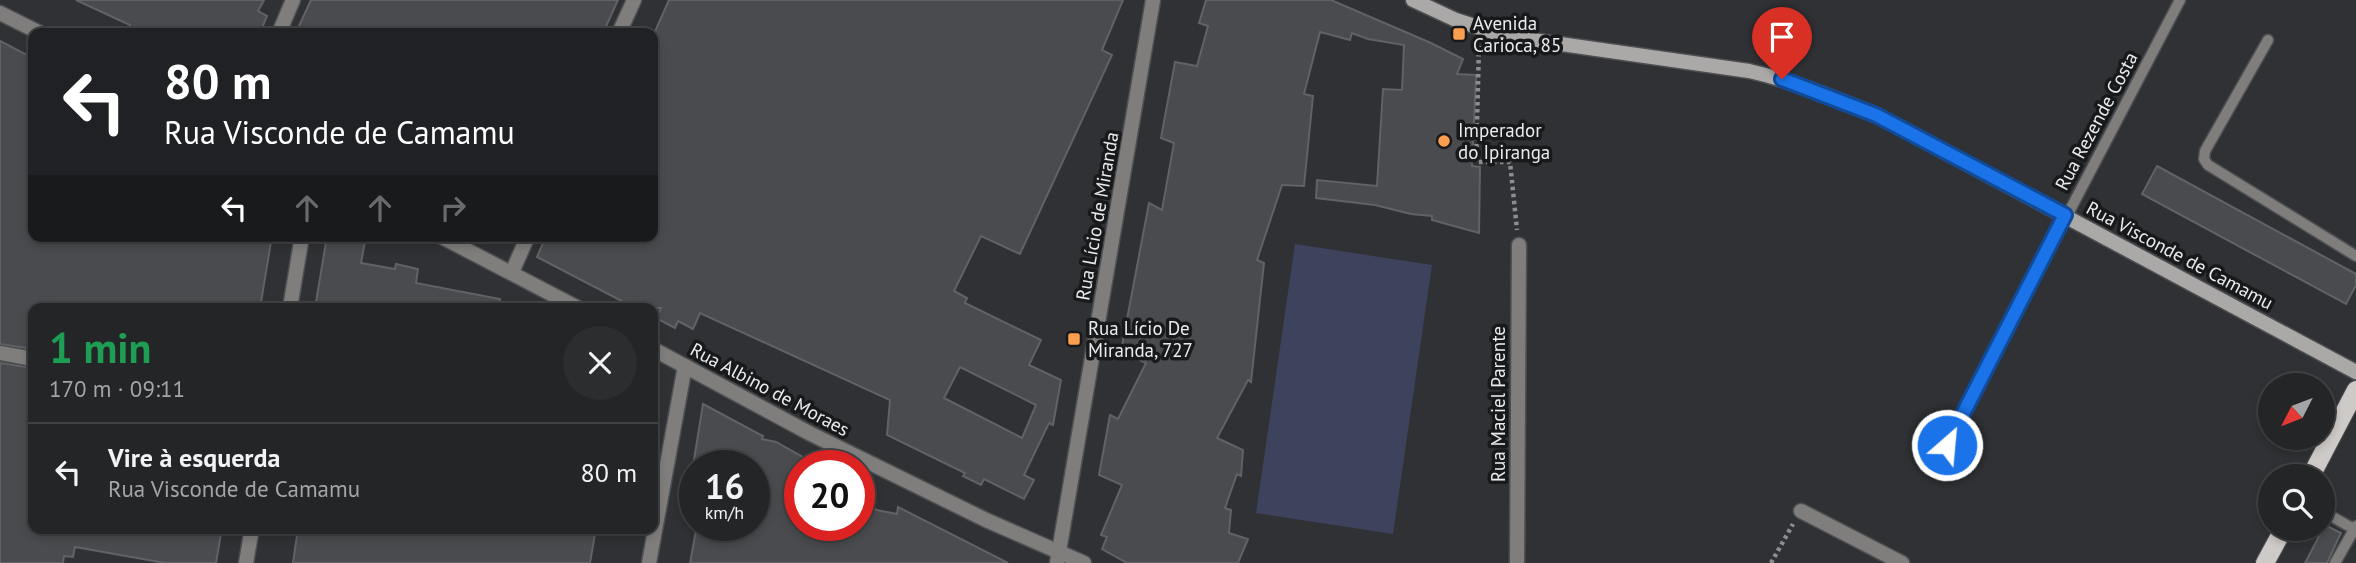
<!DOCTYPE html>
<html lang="pt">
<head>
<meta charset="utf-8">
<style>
  body { margin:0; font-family:"PT Sans",sans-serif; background:#2c2d2f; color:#f1f3f6; height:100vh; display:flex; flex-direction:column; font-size:26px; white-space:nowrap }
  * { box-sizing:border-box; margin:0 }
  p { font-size:23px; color:#a3a5a7 }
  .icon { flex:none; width:38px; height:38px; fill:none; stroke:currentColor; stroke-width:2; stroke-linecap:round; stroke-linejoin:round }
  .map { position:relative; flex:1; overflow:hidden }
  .side { position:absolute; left:28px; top:303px; width:630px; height:231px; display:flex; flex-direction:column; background:#242527; border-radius:14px; box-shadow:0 4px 10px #0003,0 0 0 2px #414244 }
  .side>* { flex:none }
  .hud { position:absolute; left:28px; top:28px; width:630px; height:214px; border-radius:14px; box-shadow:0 4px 10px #0003,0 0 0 2px #414244; background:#202124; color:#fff; overflow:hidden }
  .needle { width:46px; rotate:228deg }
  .controls { position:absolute; left:2258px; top:373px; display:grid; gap:14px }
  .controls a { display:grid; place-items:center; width:77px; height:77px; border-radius:50%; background:#242527; box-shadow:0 4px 10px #0003,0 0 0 2px #414244; font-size:35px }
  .speed { position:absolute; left:679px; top:450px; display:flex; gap:14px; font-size:35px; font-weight:700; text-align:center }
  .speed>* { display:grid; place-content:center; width:91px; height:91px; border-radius:50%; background:#242527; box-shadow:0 4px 10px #0003,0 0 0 2px #414244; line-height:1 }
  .speed small { font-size:18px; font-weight:400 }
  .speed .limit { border:10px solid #d22; background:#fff; color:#111 }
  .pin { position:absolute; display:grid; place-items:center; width:60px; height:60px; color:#fff; margin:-72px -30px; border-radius:50% 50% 50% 0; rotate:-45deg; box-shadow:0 0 7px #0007 }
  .pin .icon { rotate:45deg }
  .me { position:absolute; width:77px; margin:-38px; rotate:27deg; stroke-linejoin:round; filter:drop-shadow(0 0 5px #0008) }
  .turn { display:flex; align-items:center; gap:24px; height:147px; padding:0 21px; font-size:32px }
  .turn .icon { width:91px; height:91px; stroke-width:2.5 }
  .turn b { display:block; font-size:49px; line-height:60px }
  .lanes { display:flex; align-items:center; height:66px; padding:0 21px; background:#0003; justify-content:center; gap:35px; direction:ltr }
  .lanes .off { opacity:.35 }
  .round { display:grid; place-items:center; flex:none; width:74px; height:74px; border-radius:37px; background:#2c2d2f }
  .headline { display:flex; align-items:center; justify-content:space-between; height:119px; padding:0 21px }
  h1 { font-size:42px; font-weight:700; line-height:52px; color:#1e9e55 }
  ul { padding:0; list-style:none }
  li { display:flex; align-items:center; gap:21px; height:98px; padding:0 21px; border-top:2px solid #414244 }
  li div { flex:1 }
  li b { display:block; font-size:26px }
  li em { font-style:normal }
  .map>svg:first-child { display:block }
  .green { fill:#3d435c }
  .building { fill:#4a4b4e; stroke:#616266; stroke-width:2; fill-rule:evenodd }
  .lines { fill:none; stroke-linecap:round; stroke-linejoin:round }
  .lane-casing { stroke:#4e4f52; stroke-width:13 }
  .street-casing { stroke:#4e4f52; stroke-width:17 }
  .secondary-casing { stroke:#4e4f52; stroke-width:17 }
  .primary-casing { stroke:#4e4f52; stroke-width:20 }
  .path { stroke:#8c8d8f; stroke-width:4.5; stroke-dasharray:3.5 3.5; stroke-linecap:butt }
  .lane { stroke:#7f7e7c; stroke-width:10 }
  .street { stroke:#7f7e7c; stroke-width:14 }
  .secondary { stroke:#aba9a7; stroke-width:14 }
  .primary { stroke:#cecac8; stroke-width:18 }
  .route-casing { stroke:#114b97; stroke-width:18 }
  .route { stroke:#1a73e8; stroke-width:12 }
  .poi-dot { fill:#fb9e50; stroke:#18191a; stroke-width:2.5 }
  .labels { text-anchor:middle; stroke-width:7; stroke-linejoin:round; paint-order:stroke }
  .poi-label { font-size:19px; fill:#eaebed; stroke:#18191a; text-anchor:start }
  .street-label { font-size:19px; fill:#eaebed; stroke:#18191a }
</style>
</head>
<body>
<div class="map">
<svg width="2356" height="563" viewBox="0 0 2356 563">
  <rect width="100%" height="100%" fill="#303134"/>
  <polygon class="green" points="1295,244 1432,265 1393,534 1256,513"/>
  <g class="building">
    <polygon points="76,0 264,0 258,11 267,16 260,33 127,33 130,25"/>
    <polygon points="311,0 618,0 603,33 308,33 298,28"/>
    <path d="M669 0H1123L1102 50 1112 55 1020 254 981 236 954 291 967 298 965 303 1041 340 1029 365 1061 380 1053 425 1049 423 1024 475 1034 480 1024 499 984 479 981 485 963 476 965 473 887 435 890 400 700 313 693 329 678 321 675 328 656 318 661 308H635L537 257 546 236H653V36ZM960 367 1036 405 1022 438 944 398Z"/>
    <polygon points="1206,0 1331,0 1431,43 1463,59 1457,74 1476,75 1472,166 1480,167 1479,233 1432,220 1432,216 1411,214 1375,205 1316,198 1317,180 1377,186 1383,89 1402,90 1404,45 1368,39 1352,33 1350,40 1320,32 1304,94 1313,96 1304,186 1282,185 1257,260 1264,263 1251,382 1248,380 1217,438 1243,450 1241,476 1237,474 1225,508 1231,510 1229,533 1248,539 1238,563 1127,563 1102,549 1107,537 1101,535 1122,485 1099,475 1110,415 1118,419 1146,363 1121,351 1149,203 1162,210 1174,143 1161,138 1175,62 1197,66 1208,26 1199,23"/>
    <polygon points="0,41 33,58 33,236 272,236 260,308 33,308 33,349 0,344"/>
    <polygon points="2157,166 2356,274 2356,285 2346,304 2142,194"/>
    <polygon points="327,236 366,236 361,263 395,269 396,264 418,269 416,283 500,299 499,308 315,308"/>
    <polygon points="0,363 33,368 33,528 222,528 216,563 165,563 75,547 73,557 64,556 63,563 0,563"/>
    <polygon points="703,404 763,436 762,439 776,442 819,466 793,466 800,469 800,525 859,525 859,501 877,510 897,514 898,507 1008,563 690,563 697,525 754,525 754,466 693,466"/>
    <polygon points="2325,525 2341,533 2327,563 2305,563"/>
    <polygon points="298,528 596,528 590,563 293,563"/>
  </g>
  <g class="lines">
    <defs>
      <g id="lane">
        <polyline points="2268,40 2205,151 2204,159 2208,165 2356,256"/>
        <polyline points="1947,445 2180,0"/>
        <polyline points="2322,511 2354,529"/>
        <polyline points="2335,563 2356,526"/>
      </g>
      <g id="street">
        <polyline points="0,13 40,33"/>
        <polyline points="279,33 293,0"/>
        <polyline points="619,33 634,0"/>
        <polyline points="440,236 578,308"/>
        <polyline points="512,272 528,236"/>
        <polyline points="290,308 302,236"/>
        <polyline points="653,349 809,433 986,520 1084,563"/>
        <polyline points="0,353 33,359"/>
        <polyline points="1801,511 1902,563"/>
        <polyline points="246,563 252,528"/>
        <polyline points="649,563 685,366"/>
        <polyline points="1057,563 1153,0"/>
        <polyline points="1517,563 1519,245"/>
      </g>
      <path id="secondary" d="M1413 0 1456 20 1505 36 1749 71C1793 81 1834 98 1876 115L2356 372"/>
      <g id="primary">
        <polyline points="2311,476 2356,390"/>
        <polyline points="2265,563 2284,528"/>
      </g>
    </defs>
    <use href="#lane" class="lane-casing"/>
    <use href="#street" class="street-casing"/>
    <use href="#secondary" class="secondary-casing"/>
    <use href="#primary" class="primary-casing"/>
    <g class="path">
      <polyline points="1479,46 1476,162 1510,162 1517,230"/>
      <polyline points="1771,563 1793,524"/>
    </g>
    <use href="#lane" class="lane"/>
    <use href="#street" class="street"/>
    <use href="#secondary" class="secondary"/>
    <use href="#primary" class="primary"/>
  </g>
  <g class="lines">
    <defs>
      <polyline id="route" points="1782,79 1876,115 2065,215 1947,445"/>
    </defs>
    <use href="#route" class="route-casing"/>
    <use href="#route" class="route"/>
  </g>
  <g class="poi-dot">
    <rect x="1452" y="27" width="14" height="14" rx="3.5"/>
    <circle cx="1444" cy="141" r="7"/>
    <rect x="1067" y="332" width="14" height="14" rx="3.5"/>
  </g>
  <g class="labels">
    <g class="poi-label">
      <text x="1473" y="30">Avenida<tspan x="1473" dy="22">Carioca, 85</tspan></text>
      <text x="1458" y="137">Imperador<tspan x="1458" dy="22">do Ipiranga</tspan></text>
      <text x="1088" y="335">Rua Lício De<tspan x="1088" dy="22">Miranda, 727</tspan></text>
    </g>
    <g class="street-label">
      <text transform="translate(2096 121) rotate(-62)" y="7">Rua Rezende Costa</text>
      <text transform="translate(1097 216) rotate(-80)" y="7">Rua Lício de Miranda</text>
      <text transform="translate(2180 255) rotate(28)" y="7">Rua Visconde de Camamu</text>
      <text transform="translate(770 389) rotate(28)" y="7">Rua Albino de Moraes</text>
      <text transform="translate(1498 404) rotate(-90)" y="7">Rua Maciel Parente</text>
    </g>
  </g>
</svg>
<div class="controls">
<a><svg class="needle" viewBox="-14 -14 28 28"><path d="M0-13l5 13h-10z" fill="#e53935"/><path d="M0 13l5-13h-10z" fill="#a3a5a7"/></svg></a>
<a><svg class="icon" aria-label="search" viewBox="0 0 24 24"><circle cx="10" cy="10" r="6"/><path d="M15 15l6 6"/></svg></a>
</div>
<div class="speed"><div>16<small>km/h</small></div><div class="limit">20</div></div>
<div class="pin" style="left:1782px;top:79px;background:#d93025"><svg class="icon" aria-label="arrive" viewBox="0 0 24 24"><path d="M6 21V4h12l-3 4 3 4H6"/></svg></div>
<svg class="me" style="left:1947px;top:445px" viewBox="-20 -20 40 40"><circle r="17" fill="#1a73e8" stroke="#fff" stroke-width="3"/><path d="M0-11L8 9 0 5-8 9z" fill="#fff"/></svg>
<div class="hud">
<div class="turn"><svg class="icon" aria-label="left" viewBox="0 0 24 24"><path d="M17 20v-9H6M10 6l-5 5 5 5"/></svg><div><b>80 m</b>Rua Visconde de Camamu</div></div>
<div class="lanes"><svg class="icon" aria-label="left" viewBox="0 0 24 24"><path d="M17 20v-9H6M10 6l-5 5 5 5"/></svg><svg class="icon off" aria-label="ahead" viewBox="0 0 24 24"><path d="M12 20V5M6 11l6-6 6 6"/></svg><svg class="icon off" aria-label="ahead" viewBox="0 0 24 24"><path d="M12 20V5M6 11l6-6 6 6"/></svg><svg class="icon off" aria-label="right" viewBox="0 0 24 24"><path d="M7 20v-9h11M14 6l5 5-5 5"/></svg></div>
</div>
<section class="side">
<div class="headline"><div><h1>1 min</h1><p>170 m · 09:11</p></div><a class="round"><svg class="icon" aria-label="close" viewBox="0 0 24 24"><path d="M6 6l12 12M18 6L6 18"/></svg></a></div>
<ul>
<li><svg class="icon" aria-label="left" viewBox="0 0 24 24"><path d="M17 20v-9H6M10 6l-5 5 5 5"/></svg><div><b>Vire à esquerda</b><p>Rua Visconde de Camamu</p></div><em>80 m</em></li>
</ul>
</section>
</div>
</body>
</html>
